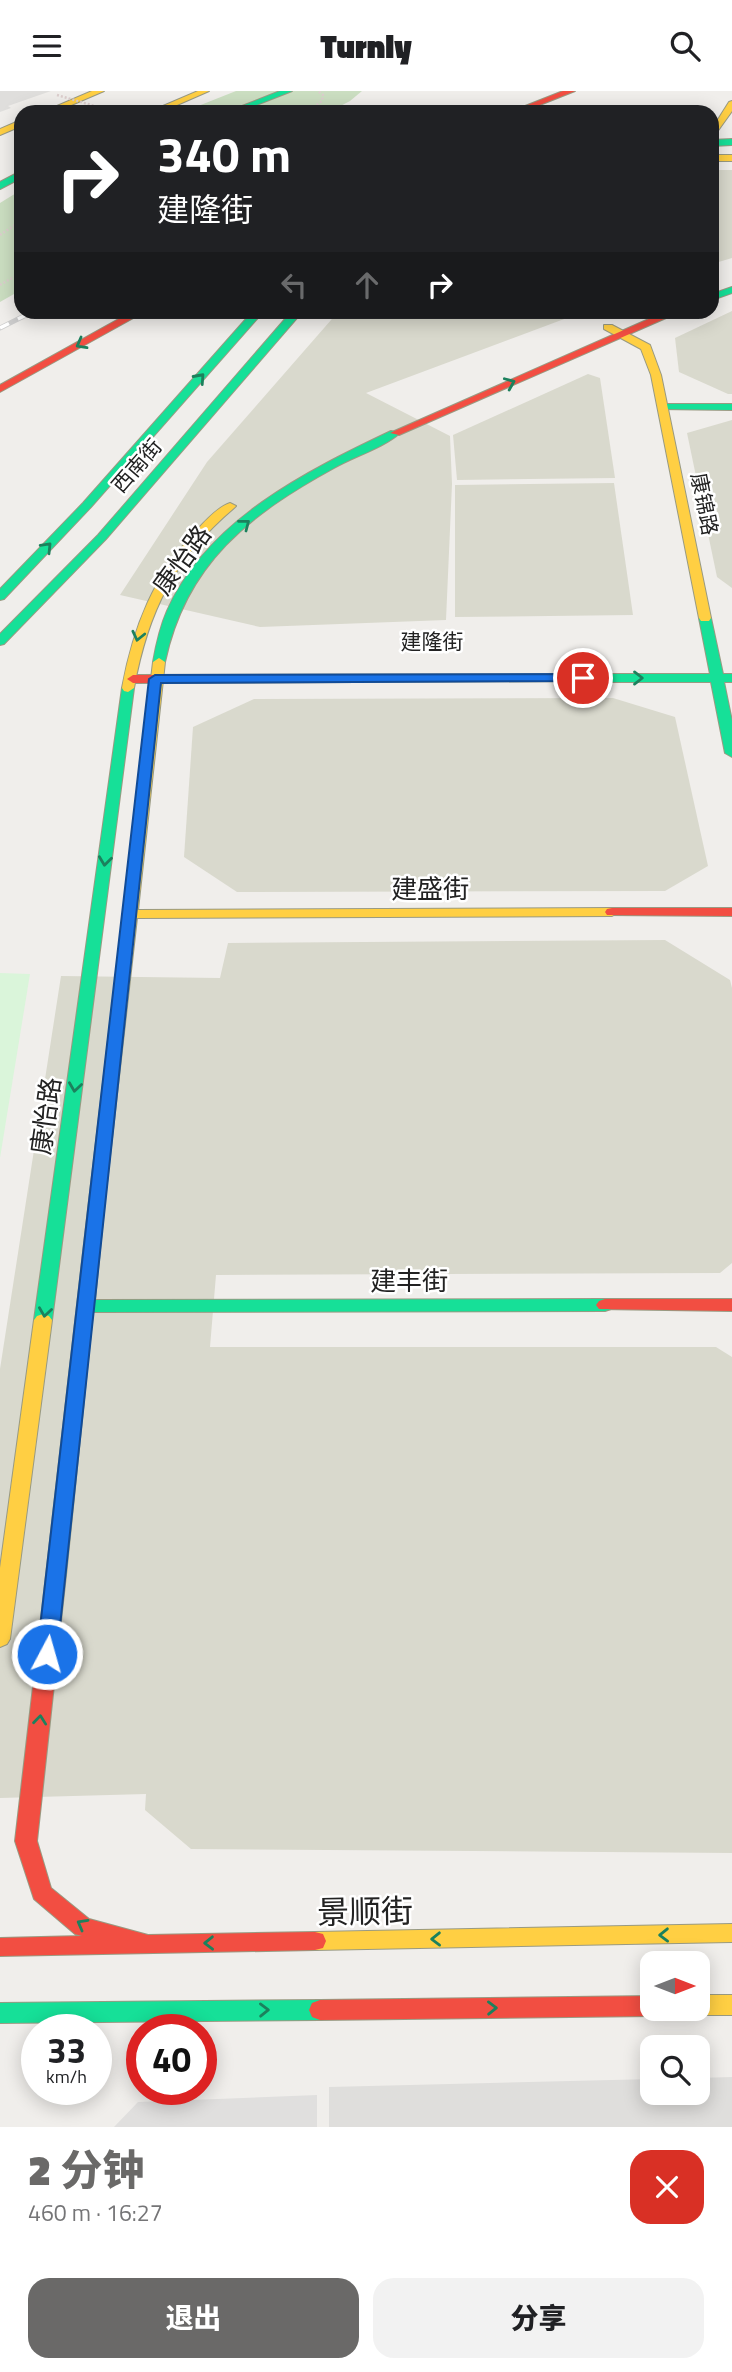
<!DOCTYPE html>
<html lang="zh">
<head>
<meta charset="utf-8">
<style>
  body { margin:0; font-family:"Titillium Web","Noto Sans SC",sans-serif; background:#f2f2f2; color:#202124; height:100vh; display:flex; flex-direction:column; font-size:26px; white-space:nowrap }
  * { box-sizing:border-box; margin:0 }
  p { font-size:23px; color:#757577 }
  .icon { flex:none; width:38px; height:38px; fill:none; stroke:currentColor; stroke-width:2; stroke-linecap:round; stroke-linejoin:round }
  .map { position:relative; height:2036px; overflow:hidden }
  .drawer { display:flex; flex-direction:column; background:#fff; flex:1 }
  .drawer>* { flex:none }
  .banner { position:absolute; left:14px; top:14px; width:705px; height:214px; border-radius:21px; box-shadow:0 4px 18px #0003; background:#202124; color:#fff; overflow:hidden }
  .needle { width:46px; rotate:90deg }
  .fabs { position:absolute; left:640px; top:1860px; display:grid; gap:14px }
  .fabs a { display:grid; place-items:center; width:70px; height:70px; border-radius:14px; background:#fff; box-shadow:0 4px 18px #0003; font-size:35px }
  .speed { position:absolute; left:21px; top:1923px; display:flex; gap:14px; font-size:35px; font-weight:700; text-align:center }
  .speed>* { display:grid; place-content:center; width:91px; height:91px; border-radius:50%; background:#fff; box-shadow:0 4px 18px #0003; line-height:1 }
  .speed small { font-size:18px; font-weight:400 }
  .speed .limit { border:10px solid #d22; background:#fff; color:#111 }
  .pin { position:absolute; display:grid; place-items:center; width:60px; height:60px; color:#fff; margin:-30px; border:4px solid #fff; border-radius:50%; box-shadow:0 2px 7px #0007 }
  .me { position:absolute; width:77px; margin:-38px; rotate:6deg; stroke-linejoin:round; filter:drop-shadow(0 0 5px #0008) }
  .turn { display:flex; align-items:center; gap:24px; height:147px; padding:0 28px; font-size:32px }
  .turn .icon { width:91px; height:91px; stroke-width:2.5 }
  .turn b { display:block; font-size:49px; line-height:60px }
  .lanes { display:flex; align-items:center; height:66px; padding:0 28px; background:#0003; justify-content:center; gap:35px; direction:ltr }
  .lanes .off { opacity:.35 }
  .round { display:grid; place-items:center; flex:none; width:74px; height:74px; border-radius:21px; background:#f2f2f2 }
  .summary { display:flex; align-items:center; justify-content:space-between; height:119px; padding:0 28px }
  h1 { font-size:42px; font-weight:800; line-height:52px; color:#6a6968 }
  .action { display:flex; gap:14px; margin-top:auto; padding:14px 28px }
  .action a { flex:1; height:80px; border-radius:21px; background:#6a6968; color:#fff; font-size:28px; font-weight:800; line-height:80px; text-align:center }
  .action a+a { background:#f2f2f2; color:#202124 }
  header { display:flex; justify-content:space-between; align-items:center; height:91px; padding:0 28px; background:#fff; font-size:32px; font-weight:800 }
  .map>svg:first-child { display:block }
  .residential { fill:#dfdedc }
  .construction { fill:#d9d9cd }
  .forest { fill:#cbdec1 }
  .park { fill:#daf5da }
  .parking { fill:#e0dfde }
  .lines { fill:none; stroke-linecap:round; stroke-linejoin:round }
  .fast-casing { stroke:#999a82; stroke-width:2 }
  .slow-casing { stroke:#999a82; stroke-width:2 }
  .jam-casing { stroke:#999a82; stroke-width:2 }
  .path { stroke:#dccecd; stroke-width:2.5; stroke-dasharray:2 2; stroke-linecap:butt }
  .fast { fill:#16e098; fill-rule:evenodd }
  .slow { fill:#ffcf43; fill-rule:evenodd }
  .jam { fill:#f24e42; fill-rule:evenodd }
  .rail-casing { stroke:#ccc; stroke-width:5 }
  .rail { stroke:#fff; stroke-width:3.5; stroke-dasharray:10; stroke-linecap:butt }
  .path-bridge { stroke:#dccecd; stroke-width:2.5; stroke-dasharray:2 2; stroke-linecap:butt }
  .oneway { stroke:#1c815d }
  .route { fill:#1a73e8; stroke:#114b97; stroke-width:2 }
  .labels { text-anchor:middle; stroke-width:5; stroke-linejoin:round; paint-order:stroke }
  .far-street-label { font-size:21px; fill:#222; stroke:#fff }
  .street-label { font-size:26px; fill:#222; stroke:#fff }
  .near-street-label { font-size:32px; fill:#222; stroke:#fff }
</style>
</head>
<body>
<header><svg class="icon" aria-label="menu" viewBox="0 0 24 24"><path d="M4 6h16M4 12h16M4 18h16"/></svg>Turnly<svg class="icon" aria-label="search" viewBox="0 0 24 24"><circle cx="10" cy="10" r="6"/><path d="M15 15l6 6"/></svg></header>
<div class="map">
<svg width="732" height="2036" viewBox="0 0 732 2036">
  <rect width="100%" height="100%" fill="#f0eeeb"/>
  <g class="residential">
    <polygon points="0,0 51,0 8,15 11,17 0,21"/>
    <polygon points="732,1986 732,2036 329,2036 329,1996 653,1988 653,2002 698,2002 698,1987"/>
  </g>
  <g class="construction">
    <polygon points="712,79 732,79 732,167 712,173"/>
    <polygon points="732,220 732,303 728,303 679,281 675,247"/>
    <polygon points="338,221 583,221 366,302 450,345 452,393 446,529 260,536 120,504 207,371"/>
    <polygon points="588,283 600,287 615,387 457,389 453,344"/>
    <polygon points="732,329 732,497 717,486 687,342"/>
    <polygon points="614,392 633,524 455,526 455,394"/>
    <polygon points="613,607 675,626 708,775 665,800 237,801 184,766 193,636 254,608"/>
    <polygon points="665,849 730,889 732,897 732,1172 720,1182 216,1184 210,1256 716,1256 732,1266 732,1762 191,1758 145,1719 146,1703 0,1707 0,1278 61,885 220,887 228,852"/>
  </g>
  <g class="forest">
    <polygon points="236,0 362,0 350,10 329,21 183,21"/>
    <polygon points="21,99 21,199 0,211 0,112"/>
  </g>
  <polygon class="park" points="0,882 30,883 0,1067"/>
  <polygon class="parking" points="317,2004 317,2036 114,2036 138,2011"/>
  <g class="lines">
    <defs>
      <g id="fast">
        <polygon points="280,0 292,0 244,19 237,17"/>
        <polygon points="732,48 732,54 712,55 712,49"/>
        <polygon points="21,80 21,87 0,98 0,91"/>
        <polygon points="732,196 732,202 712,209 712,203"/>
        <polygon points="253,220 264,220 91,416 4,508 0,509 0,498 83,412"/>
        <polygon points="292,220 303,220 106,448 4,553 0,554 0,543 98,444"/>
        <polygon points="663,313 732,313 732,319 659,318 659,314"/>
        <path d="M391 340 400 342C383 357 355 365 334 377 250 423 186 472 165 571L159 575 155 574 153 571C156 554 160 536 167 520 207 429 307 380 391 340Z"/>
        <polygon points="705,523 711,527 723,583 732,583 732,591 724,591 732,630 732,666 725,662 711,591 592,591 586,587 592,583 710,583 699,527"/>
        <polygon points="128,593 134,597 52,1229 49,1233 37,1233 34,1229 122,597"/>
        <polygon points="96,1113 104,1118 95,1209 605,1208 611,1210 614,1214 611,1218 605,1220 93,1221 66,1484 63,1489 56,1491 49,1489 46,1484 88,1118"/>
        <polygon points="320,1909 328,1912 331,1919 328,1926 320,1929 0,1932 0,1912"/>
      </g>
      <g id="slow">
        <polygon points="92,0 104,0 55,21 43,21"/>
        <polygon points="198,0 209,0 161,21 149,21"/>
        <polygon points="732,10 732,20 712,48 712,38 729,11"/>
        <polygon points="21,29 21,35 0,44 0,38"/>
        <rect x="712" y="64" width="20" height="6"/>
        <polygon points="604,234 612,234 650,254 661,284 711,527 709,530 701,530 699,527 651,284 641,258 604,238"/>
        <path d="M230 412 236 415 234 417C174 468 148 520 134 597L128 601 124 600 122 597C133 537 154 483 197 439 206 429 218 416 230 412Z"/>
        <polygon points="159,567 165,571 138,819 612,817 619,821 612,825 137,827 104,1118 96,1123 88,1118 153,571"/>
        <polygon points="43,1223 49,1225 52,1229 10,1548 7,1553 0,1556 0,1477 34,1229 37,1225"/>
        <polygon points="732,1833 732,1851 315,1859 307,1857 304,1850 307,1843 315,1841"/>
        <polygon points="698,1904 732,1904 732,1924 698,1924 690,1921 689,1918 698,1918"/>
      </g>
      <g id="jam">
        <polygon points="563,0 575,0 522,21 510,21"/>
        <polygon points="133,220 146,220 0,301 0,294"/>
        <polygon points="667,220 682,220 399,344 390,342"/>
        <polygon points="592,583 598,587 596,590 133,592 127,588 133,584"/>
        <polygon points="612,817 732,817 732,825 607,824 605,821 607,818"/>
        <polygon points="605,1208 732,1208 732,1220 599,1218 596,1214 599,1210"/>
        <polygon points="56,1477 63,1479 66,1484 37,1750 51,1797 89,1828 148,1844 315,1841 323,1843 326,1850 323,1857 315,1859 0,1865 0,1847 82,1845 75,1843 34,1808 15,1750 46,1484 49,1479"/>
        <polygon points="653,1905 653,1918 663,1918 661,1922 653,1925 320,1929 312,1926 309,1919 312,1912 320,1909"/>
      </g>
    </defs>
    <use href="#fast" class="fast-casing"/>
    <use href="#slow" class="slow-casing"/>
    <use href="#jam" class="jam-casing"/>
    <g class="path">
      <polyline points="307,21 322,10 323,4 318,0"/>
      <polyline points="0,144 21,130"/>
      <polyline points="0,194 21,182"/>
    </g>
    <use href="#fast" class="fast"/>
    <use href="#slow" class="slow"/>
    <use href="#jam" class="jam"/>
    <defs>
      <polyline id="rail" points="0,237 34,220"/>
    </defs>
    <use href="#rail" class="rail-casing"/>
    <use href="#rail" class="rail"/>
    <polyline class="path-bridge" points="57,4 115,21"/>
  </g>
  <defs><path id="oneway-chevron" d="M-2-3.5L2.5 0L-2 3.5" fill="none" stroke-width="1.6" stroke-linecap="round" stroke-linejoin="round" transform="scale(1.75)"/></defs>
  <g class="oneway">
    <use href="#oneway-chevron" transform="translate(81 253) rotate(151)"/>
    <use href="#oneway-chevron" transform="translate(200 287) rotate(-48)"/>
    <use href="#oneway-chevron" transform="translate(510 292) rotate(-23)"/>
    <use href="#oneway-chevron" transform="translate(245 433) rotate(-38)"/>
    <use href="#oneway-chevron" transform="translate(47 456) rotate(-46)"/>
    <use href="#oneway-chevron" transform="translate(138 545) rotate(103)"/>
    <use href="#oneway-chevron" transform="translate(638 587)"/>
    <use href="#oneway-chevron" transform="translate(105 770) rotate(97)"/>
    <use href="#oneway-chevron" transform="translate(75 996) rotate(98)"/>
    <use href="#oneway-chevron" transform="translate(45 1221) rotate(98)"/>
    <use href="#oneway-chevron" transform="translate(40 1629) rotate(-84)"/>
    <use href="#oneway-chevron" transform="translate(82 1833) rotate(-151)"/>
    <use href="#oneway-chevron" transform="translate(664 1844) rotate(179)"/>
    <use href="#oneway-chevron" transform="translate(436 1848) rotate(179)"/>
    <use href="#oneway-chevron" transform="translate(209 1852) rotate(179)"/>
    <use href="#oneway-chevron" transform="translate(492 1917) rotate(-1)"/>
    <use href="#oneway-chevron" transform="translate(264 1919) rotate(-1)"/>
  </g>
  <polygon class="route" points="583,583 590,587 588,590 161,592 57,1563 54,1568 47,1571 40,1568 37,1563 149,588 155,584"/>
  <g class="labels">
    <g class="far-street-label">
      <text transform="translate(137 375) rotate(-49)" y="7">西南街</text>
      <text transform="translate(704 413) rotate(79)" y="7">康锦路</text>
      <text x="432" y="558">建隆街</text>
    </g>
    <g class="street-label">
      <text transform="translate(182 469) rotate(-54)" y="9">康怡路</text>
      <text x="430" y="807">建盛街</text>
      <text transform="translate(46 1025) rotate(-82)" y="9">康怡路</text>
      <text x="409" y="1199">建丰街</text>
    </g>
    <g class="near-street-label">
      <text transform="translate(365 1821) rotate(-1)" y="11">景顺街</text>
    </g>
  </g>
</svg>
<div class="fabs">
<a><svg class="needle" viewBox="-14 -14 28 28"><path d="M0-13l5 13h-10z" fill="#e53935"/><path d="M0 13l5-13h-10z" fill="#757577"/></svg></a>
<a><svg class="icon" aria-label="search" viewBox="0 0 24 24"><circle cx="10" cy="10" r="6"/><path d="M15 15l6 6"/></svg></a>
</div>
<div class="speed"><div>33<small>km/h</small></div><div class="limit">40</div></div>
<div class="pin" style="left:583px;top:587px;background:#d93025"><svg class="icon" aria-label="arrive" viewBox="0 0 24 24"><path d="M6 21V4h12l-3 4 3 4H6"/></svg></div>
<svg class="me" style="left:47px;top:1563px" viewBox="-20 -20 40 40"><circle r="17" fill="#1a73e8" stroke="#fff" stroke-width="3"/><path d="M0-11L8 9 0 5-8 9z" fill="#fff"/></svg>
<div class="banner">
<div class="turn"><svg class="icon" aria-label="right" viewBox="0 0 24 24"><path d="M7 20v-9h11M14 6l5 5-5 5"/></svg><div><b>340 m</b>建隆街</div></div>
<div class="lanes"><svg class="icon off" aria-label="left" viewBox="0 0 24 24"><path d="M17 20v-9H6M10 6l-5 5 5 5"/></svg><svg class="icon off" aria-label="ahead" viewBox="0 0 24 24"><path d="M12 20V5M6 11l6-6 6 6"/></svg><svg class="icon" aria-label="right" viewBox="0 0 24 24"><path d="M7 20v-9h11M14 6l5 5-5 5"/></svg></div>
</div>
</div>
<section class="drawer">
<div class="summary"><div><h1>2 分钟</h1><p>460 m · 16:27</p></div><a class="round" style="background:#d93025;color:#fff"><svg class="icon" aria-label="close" viewBox="0 0 24 24"><path d="M6 6l12 12M18 6L6 18"/></svg></a></div>
<div class="action"><a>退出</a><a>分享</a></div>
</section>
</body>
</html>
